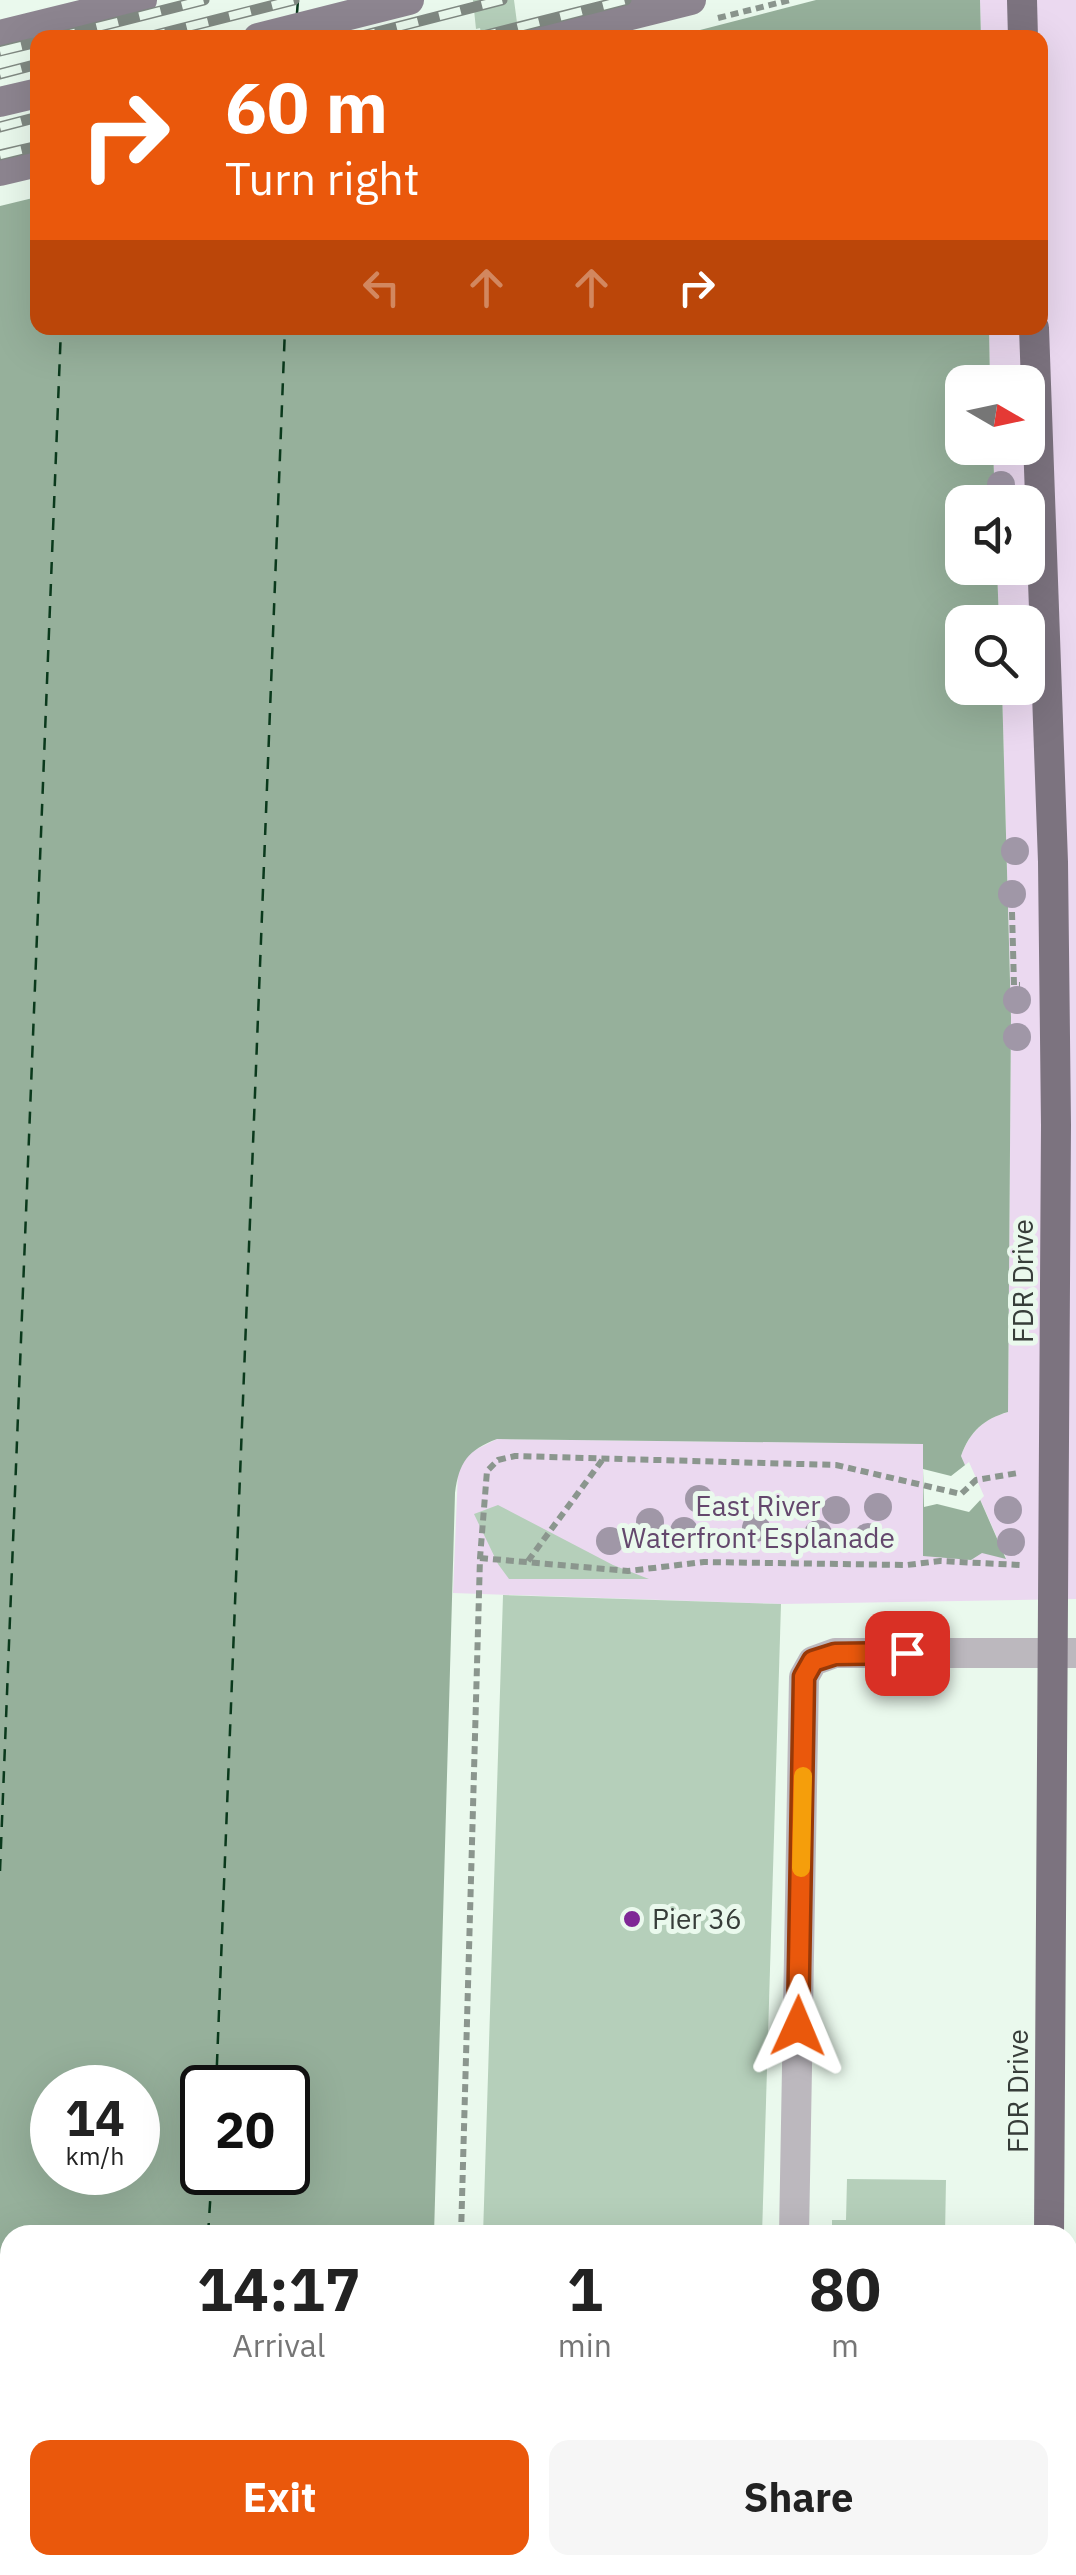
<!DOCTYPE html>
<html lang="en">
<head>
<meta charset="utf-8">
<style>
  body { margin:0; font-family:"IBM Plex Sans",sans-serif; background:#f6f6f6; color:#222; height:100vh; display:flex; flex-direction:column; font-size:38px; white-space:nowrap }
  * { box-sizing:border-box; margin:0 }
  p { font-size:32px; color:#767676 }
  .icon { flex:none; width:55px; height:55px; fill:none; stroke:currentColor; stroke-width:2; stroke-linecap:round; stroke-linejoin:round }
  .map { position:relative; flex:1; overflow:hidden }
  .sheet { position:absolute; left:0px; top:2225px; width:1078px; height:350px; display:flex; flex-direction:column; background:#fff; border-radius:30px 30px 0 0; box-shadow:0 10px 40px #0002 }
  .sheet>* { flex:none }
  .top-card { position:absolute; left:30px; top:30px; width:1018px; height:305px; border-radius:20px; box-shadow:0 10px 40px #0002; background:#ea580c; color:#fff; overflow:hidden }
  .needle { width:65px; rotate:99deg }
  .controls { position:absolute; left:945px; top:365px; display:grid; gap:20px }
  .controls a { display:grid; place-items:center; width:100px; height:100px; border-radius:20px; background:#fff; box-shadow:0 10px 40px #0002; font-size:50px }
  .speed { position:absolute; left:30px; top:2065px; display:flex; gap:20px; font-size:50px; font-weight:700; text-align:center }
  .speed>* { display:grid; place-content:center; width:130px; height:130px; border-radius:50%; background:#fff; box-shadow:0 10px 40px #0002; line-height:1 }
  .speed small { font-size:25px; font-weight:400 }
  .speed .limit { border:5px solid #111; border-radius:15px; background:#fff; color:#111 }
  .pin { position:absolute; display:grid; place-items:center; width:85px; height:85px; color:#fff; margin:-42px; border-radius:20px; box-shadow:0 5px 15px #0006 }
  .me { position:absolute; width:110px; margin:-55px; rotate:1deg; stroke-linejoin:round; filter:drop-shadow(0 0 8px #0008) }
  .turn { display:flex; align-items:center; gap:35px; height:210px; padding:0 30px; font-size:45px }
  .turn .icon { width:130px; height:130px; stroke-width:2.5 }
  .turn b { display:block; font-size:70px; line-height:85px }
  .lanes { display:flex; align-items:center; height:95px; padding:0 30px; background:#0003; justify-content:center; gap:50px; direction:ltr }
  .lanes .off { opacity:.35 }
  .eta { display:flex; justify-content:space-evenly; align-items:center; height:170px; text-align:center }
  .eta b { font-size:60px; font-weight:700; line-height:70px }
  .action { display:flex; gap:20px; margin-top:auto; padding:20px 30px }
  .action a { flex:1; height:115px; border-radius:20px; background:#ea580c; color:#fff; font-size:40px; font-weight:700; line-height:115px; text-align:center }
  .action a+a { background:#f6f6f6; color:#222 }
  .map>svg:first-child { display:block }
  .green { fill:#ebd9f0 }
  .water { fill:#96b09b; fill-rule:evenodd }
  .pier { fill:#eaf9ed }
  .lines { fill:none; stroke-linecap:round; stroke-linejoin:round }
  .ferry { stroke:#0a391c; stroke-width:2.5; stroke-dasharray:12 10; stroke-linecap:butt }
  .building { fill:#b5cfba }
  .path { stroke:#8b968e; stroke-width:6; stroke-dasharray:8 5; stroke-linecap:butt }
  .minor { stroke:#bcb8be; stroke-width:30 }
  .major { stroke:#8d8590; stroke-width:30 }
  .highway { stroke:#7c737f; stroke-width:30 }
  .rail-casing { stroke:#808982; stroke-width:11 }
  .rail { stroke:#eaf9ed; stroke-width:8; stroke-dasharray:22; stroke-linecap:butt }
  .tree { fill:#a097a7 }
  .route-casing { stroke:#983908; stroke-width:25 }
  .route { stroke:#ea580c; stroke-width:18 }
  .slow { stroke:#f59e0b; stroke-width:18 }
  .poi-dot { fill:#7f2896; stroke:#eaf9ed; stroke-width:4 }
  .labels { text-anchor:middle; stroke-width:10; stroke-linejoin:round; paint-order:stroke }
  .street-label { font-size:28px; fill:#373d39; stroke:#eaf9ed }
  .park-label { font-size:28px; fill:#64476d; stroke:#eaf9ed }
  .poi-label { font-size:28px; fill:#373d39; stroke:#eaf9ed; text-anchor:start }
</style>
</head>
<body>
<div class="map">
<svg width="1076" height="2575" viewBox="0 0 1076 2575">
  <rect width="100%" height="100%" fill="#eaf9ed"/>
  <path class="green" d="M980 0H1076V1599L781 1604 453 1593 458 1472 465 1455 497 1439 923 1444 924 1555 971 1560 982 1552 1006 1558 961 1456C970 1432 983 1419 1008 1412L1011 1017 1002 688H1028V622H999L997 568H1028V502H995L993 448H1028V382H990L989 328H1040V38L981 37Z"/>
  <path class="water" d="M0 0H980L981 38H38V328H989L990 382H962V448H993L995 502H962V568H997L999 622H962V688H1002L1011 1017 1008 1412C984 1419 970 1431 961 1456L1006 1559 982 1553 971 1560 923 1556V1444L497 1439C468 1450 459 1462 455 1493L434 2235H10V2565H425V2575H0ZM52 2088H138V2172H52ZM202 2088H288V2172H202Z"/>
  <g class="pier">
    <polygon points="0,0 816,0 673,37 38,38 37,197 0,206"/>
    <polygon points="969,1462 984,1496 969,1512 937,1504 924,1507 923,1469 951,1476"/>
  </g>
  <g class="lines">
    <g class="ferry">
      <polyline points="297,13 298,0"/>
      <polyline points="0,1871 61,328"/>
      <polyline points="216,2088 285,328"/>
      <polyline points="208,2235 212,2172"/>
      <polyline points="184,2575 185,2565"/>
    </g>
  </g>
  <g class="building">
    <polygon points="473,0 514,0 519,38 482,38 480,28 476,29"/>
    <polygon points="498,1505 613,1565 649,1579 509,1579 498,1564 474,1514"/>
    <polygon points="503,1595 781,1604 762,2235 483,2235"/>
    <polygon points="847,2179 946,2180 945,2235 832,2235 832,2220 846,2220"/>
    <rect x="473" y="2565" width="278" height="10"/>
    <rect x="842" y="2565" width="101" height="10"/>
  </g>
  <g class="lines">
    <g class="path">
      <polyline points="718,18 790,0"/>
      <polyline points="1012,912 1014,985 1020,985"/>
      <polyline points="480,1558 628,1571 704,1562 907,1565 940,1561 1020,1565"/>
      <polyline points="528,1561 603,1459"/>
      <polyline points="461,2235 480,1558 487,1471 498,1460 515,1456 836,1465 961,1494 976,1480 1018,1473"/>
      <polyline points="451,2575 451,2565"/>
    </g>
    <g class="minor">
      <polyline points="794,2235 804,1677 813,1661 835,1653 1076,1653"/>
      <polyline points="787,2575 787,2565"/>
    </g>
    <g class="major">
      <polyline points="0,35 142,0"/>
      <polyline points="258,38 409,0"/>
      <polyline points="539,38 691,0"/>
      <polyline points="0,102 38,93"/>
      <polyline points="0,171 38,162"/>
    </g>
    <g class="highway">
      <polyline points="1022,0 1023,38"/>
      <polyline points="1034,328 1053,862 1056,1125 1049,2235"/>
      <polyline points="1047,2575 1047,2565"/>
    </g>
    <defs>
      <g id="rail">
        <polyline points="54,38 204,0"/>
        <polyline points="144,38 294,0"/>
        <polyline points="354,38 502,0"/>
        <polyline points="475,38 626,0"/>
        <polyline points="0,51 38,42"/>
        <polyline points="0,74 38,64"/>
        <polyline points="0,127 38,117"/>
        <polyline points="0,155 38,146"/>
      </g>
    </defs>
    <use href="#rail" class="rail-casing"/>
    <use href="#rail" class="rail"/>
  </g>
  <g class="tree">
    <circle cx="1001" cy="485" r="14"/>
    <circle cx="1015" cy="851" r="14"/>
    <circle cx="1012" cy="894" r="14"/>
    <circle cx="1017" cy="1000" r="14"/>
    <circle cx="1017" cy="1037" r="14"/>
    <circle cx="699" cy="1499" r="14"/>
    <circle cx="878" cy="1507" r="14"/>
    <circle cx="836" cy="1510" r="14"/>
    <circle cx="1008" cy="1510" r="14"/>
    <circle cx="650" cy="1522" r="14"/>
    <circle cx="756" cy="1528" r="14"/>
    <circle cx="684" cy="1531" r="14"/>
    <circle cx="818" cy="1534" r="14"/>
    <circle cx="868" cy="1537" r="14"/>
    <circle cx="610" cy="1541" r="14"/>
    <circle cx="1011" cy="1542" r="14"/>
  </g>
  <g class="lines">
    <defs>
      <polyline id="route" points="798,2026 804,1677 813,1661 835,1654 907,1653"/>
    </defs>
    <use href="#route" class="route-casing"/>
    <use href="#route" class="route"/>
    <polyline class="slow" points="801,1868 803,1776"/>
  </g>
  <circle class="poi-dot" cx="632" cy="1919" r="10"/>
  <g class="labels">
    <g class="street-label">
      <text transform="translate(1023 1281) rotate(-90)" y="10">FDR Drive</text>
      <text transform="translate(1018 2091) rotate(-90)" y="10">FDR Drive</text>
    </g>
    <g class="park-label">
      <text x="758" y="1516">East River<tspan x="758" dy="32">Waterfront Esplanade</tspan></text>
    </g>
    <g class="poi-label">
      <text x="652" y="1929">Pier 36</text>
    </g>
  </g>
</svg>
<div class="controls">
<a><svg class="needle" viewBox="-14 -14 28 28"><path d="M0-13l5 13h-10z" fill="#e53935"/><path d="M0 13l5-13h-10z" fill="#767676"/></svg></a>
<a><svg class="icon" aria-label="sound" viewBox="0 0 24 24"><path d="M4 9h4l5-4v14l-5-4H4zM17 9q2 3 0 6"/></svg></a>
<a><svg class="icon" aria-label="search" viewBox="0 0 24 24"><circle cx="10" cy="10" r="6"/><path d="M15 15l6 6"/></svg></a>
</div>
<div class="speed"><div>14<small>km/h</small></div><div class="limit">20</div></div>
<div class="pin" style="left:907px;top:1653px;background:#d93025"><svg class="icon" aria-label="arrive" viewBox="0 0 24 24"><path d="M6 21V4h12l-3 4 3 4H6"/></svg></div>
<svg class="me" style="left:798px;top:2026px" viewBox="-20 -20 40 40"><path d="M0-17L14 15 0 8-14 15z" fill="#ea580c" stroke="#fff" stroke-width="4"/></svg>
<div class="top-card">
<div class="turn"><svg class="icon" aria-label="right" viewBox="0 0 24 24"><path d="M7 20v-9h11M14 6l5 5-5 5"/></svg><div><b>60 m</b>Turn right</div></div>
<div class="lanes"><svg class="icon off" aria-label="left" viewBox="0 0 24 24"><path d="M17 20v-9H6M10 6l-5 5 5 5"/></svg><svg class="icon off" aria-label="ahead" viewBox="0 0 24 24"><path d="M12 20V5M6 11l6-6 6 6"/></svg><svg class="icon off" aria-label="ahead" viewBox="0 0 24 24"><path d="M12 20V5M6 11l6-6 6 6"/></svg><svg class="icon" aria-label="right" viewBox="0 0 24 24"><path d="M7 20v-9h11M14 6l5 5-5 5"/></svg></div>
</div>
<section class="sheet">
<div class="eta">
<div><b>14:17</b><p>Arrival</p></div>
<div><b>1</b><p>min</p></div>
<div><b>80</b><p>m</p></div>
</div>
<div class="action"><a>Exit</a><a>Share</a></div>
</section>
</div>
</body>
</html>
